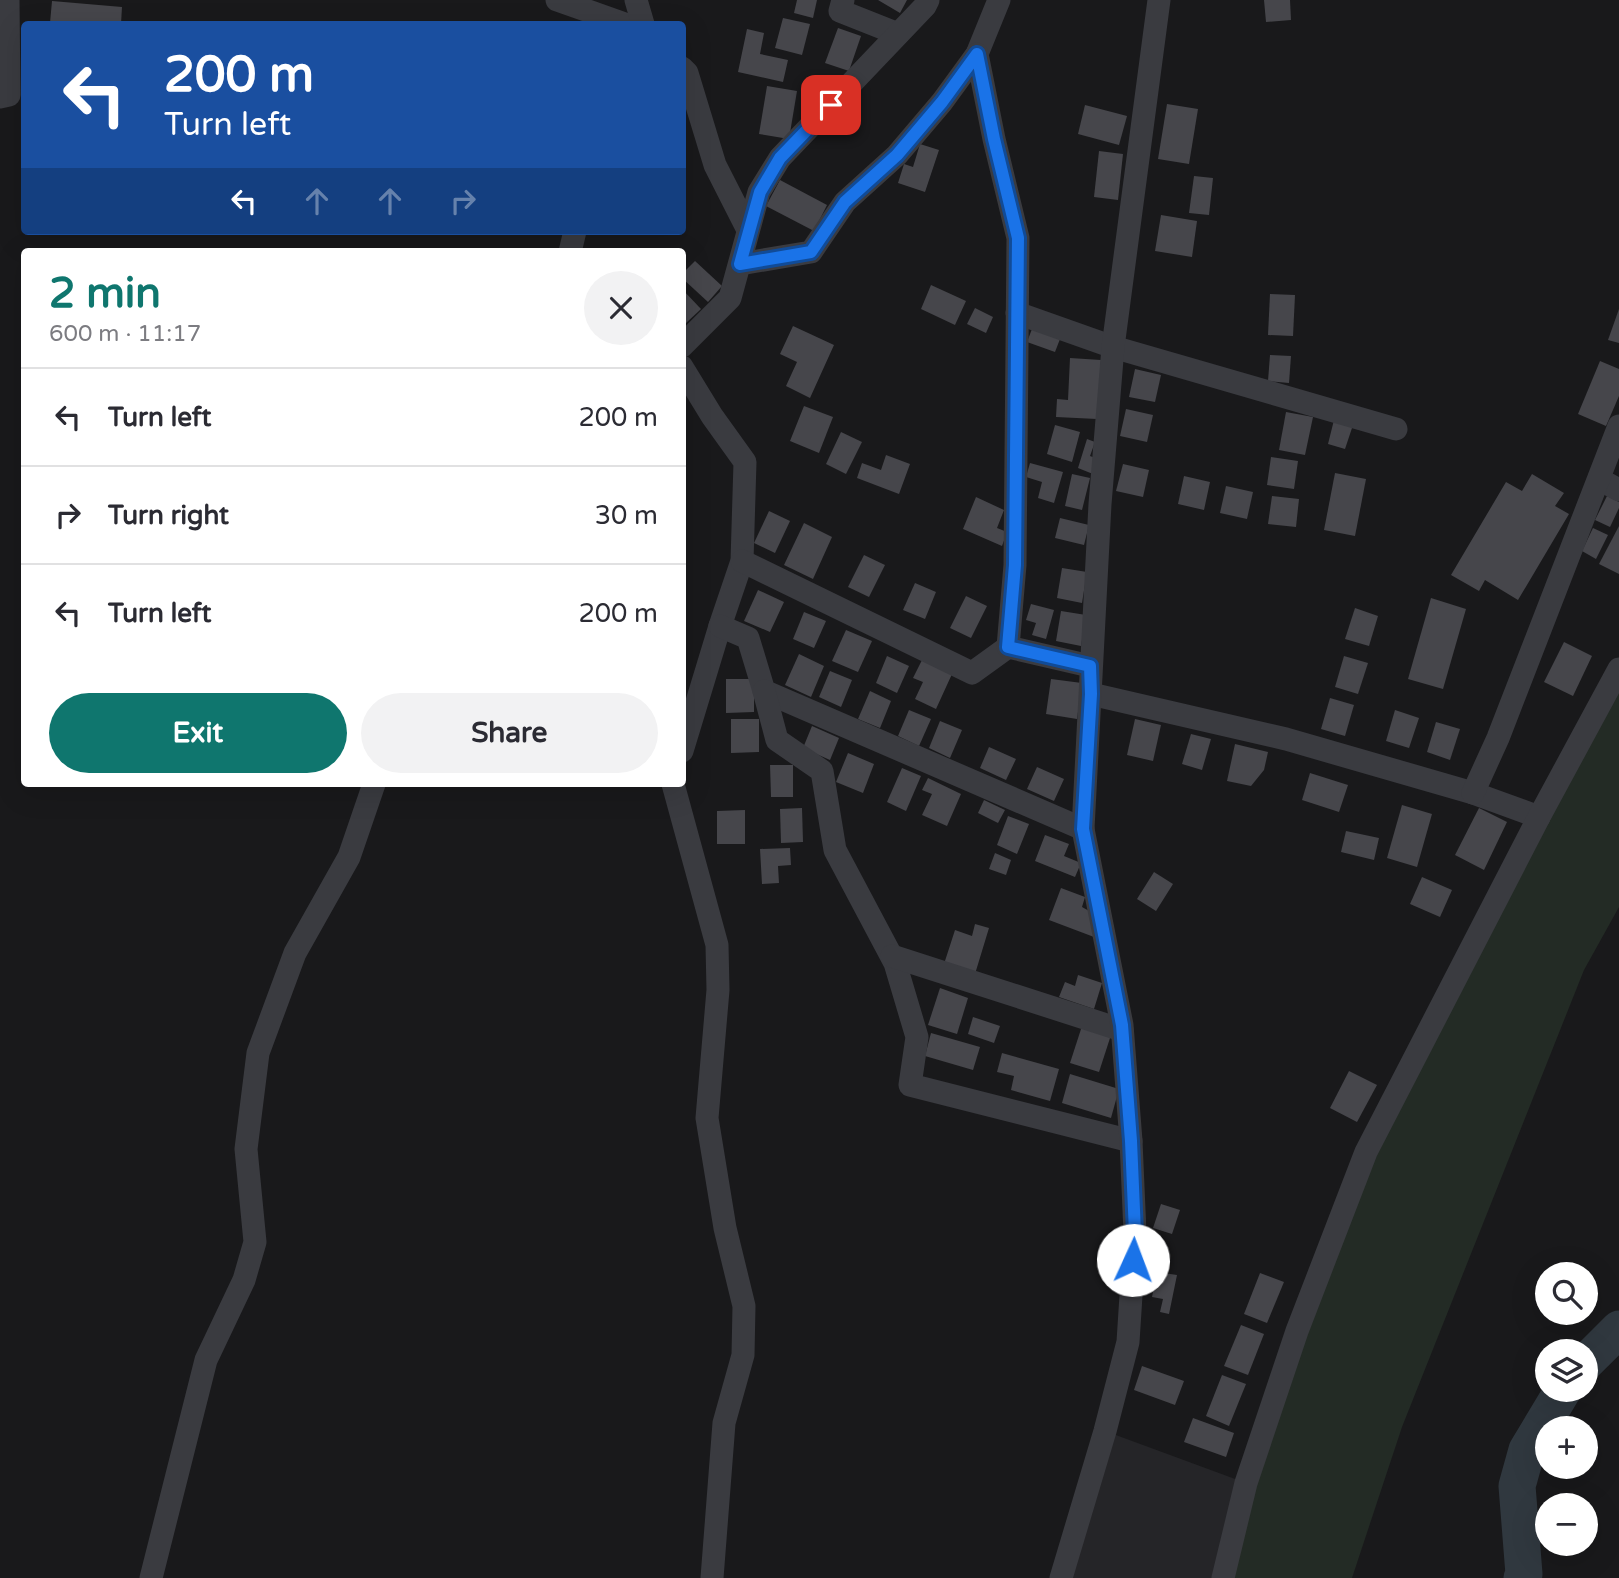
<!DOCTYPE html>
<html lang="en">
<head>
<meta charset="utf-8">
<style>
  body { margin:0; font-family:"Varela Round",sans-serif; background:#f2f2f3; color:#2b2b33; height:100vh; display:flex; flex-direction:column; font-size:26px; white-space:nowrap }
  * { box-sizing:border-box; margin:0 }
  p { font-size:23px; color:#7c7c81 }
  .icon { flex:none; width:38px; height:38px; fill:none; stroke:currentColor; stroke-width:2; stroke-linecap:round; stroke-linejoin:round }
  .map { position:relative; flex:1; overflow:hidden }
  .sheet { position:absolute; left:21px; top:248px; width:665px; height:539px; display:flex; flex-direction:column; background:#fff; border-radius:7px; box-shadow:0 7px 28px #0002 }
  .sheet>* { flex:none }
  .guide { position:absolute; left:21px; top:21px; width:665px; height:214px; border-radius:7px; box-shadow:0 7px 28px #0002; background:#1a4fa0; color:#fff; overflow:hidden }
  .tools { position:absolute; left:1535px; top:1262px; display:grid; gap:14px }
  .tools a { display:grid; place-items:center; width:63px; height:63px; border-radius:50%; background:#fff; box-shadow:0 7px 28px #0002; font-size:35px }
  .pin { position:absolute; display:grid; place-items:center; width:60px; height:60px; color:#fff; margin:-30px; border-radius:14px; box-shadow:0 4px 10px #0006 }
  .me { position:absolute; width:77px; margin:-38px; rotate:2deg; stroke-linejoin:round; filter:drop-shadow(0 0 5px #0008) }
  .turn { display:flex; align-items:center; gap:24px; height:147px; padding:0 28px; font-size:32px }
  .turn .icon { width:91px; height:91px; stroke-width:2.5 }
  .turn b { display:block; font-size:49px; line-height:60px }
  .lanes { display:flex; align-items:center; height:66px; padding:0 28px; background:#0003; justify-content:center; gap:35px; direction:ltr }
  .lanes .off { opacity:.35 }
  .round { display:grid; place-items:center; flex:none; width:74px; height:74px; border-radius:37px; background:#f2f2f3 }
  .overview { display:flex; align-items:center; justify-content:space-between; height:119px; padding:0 28px }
  h1 { font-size:42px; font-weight:700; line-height:52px; color:#0f766e }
  .cta { display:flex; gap:14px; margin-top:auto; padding:14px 28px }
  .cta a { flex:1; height:80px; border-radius:42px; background:#0f766e; color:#fff; font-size:28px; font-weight:700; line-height:80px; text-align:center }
  .cta a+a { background:#f2f2f3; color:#2b2b33 }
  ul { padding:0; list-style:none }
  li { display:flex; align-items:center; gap:21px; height:98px; padding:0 28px; border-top:2px solid #e1e1e2 }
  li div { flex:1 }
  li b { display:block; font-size:26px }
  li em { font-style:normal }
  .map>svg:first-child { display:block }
  .built { fill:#252528 }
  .green { fill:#232b25 }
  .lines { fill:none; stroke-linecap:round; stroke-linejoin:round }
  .river { stroke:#30383f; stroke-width:37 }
  .building { fill:#46464b }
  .minor { stroke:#3a3b40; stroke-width:23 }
  .route-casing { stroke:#114b97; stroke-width:18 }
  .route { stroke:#1a73e8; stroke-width:12 }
</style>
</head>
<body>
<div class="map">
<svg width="1619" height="1578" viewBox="0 0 1619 1578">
  <rect width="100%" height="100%" fill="#19191b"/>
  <polygon class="built" points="1105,1431 1246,1483 1223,1578 1061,1578"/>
  <polygon class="green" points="1619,679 1619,907 1584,970 1402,1427 1352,1578 1223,1578 1366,1152"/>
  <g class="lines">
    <g class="river">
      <polyline points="1586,1362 1619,1329"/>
      <polyline points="1522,1578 1524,1574 1517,1486 1527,1450 1563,1390"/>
    </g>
  </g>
  <g class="building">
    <polygon points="797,0 817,0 813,18 794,13"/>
    <polygon points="878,0 907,0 900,13"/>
    <polygon points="1264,0 1290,0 1291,20 1266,22"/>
    <polygon points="52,1 122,7 121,24 50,23"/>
    <polygon points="783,18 810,24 802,55 775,48"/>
    <polygon points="838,28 861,36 849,71 825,63"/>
    <polygon points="747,29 764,33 760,54 788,60 783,82 738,72"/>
    <polygon points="767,86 797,91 789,139 759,134"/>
    <polygon points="1167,104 1198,109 1189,164 1158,159"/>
    <polygon points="1085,105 1127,116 1119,145 1078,134"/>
    <polygon points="920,144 939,150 925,192 898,183 904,164 913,167"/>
    <polygon points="1099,151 1123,154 1118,200 1094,197"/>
    <polygon points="1194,176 1213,178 1209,215 1189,213"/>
    <polygon points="780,180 827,205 814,231 766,206"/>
    <polygon points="1161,215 1197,221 1192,257 1155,251"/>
    <polygon points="695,261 722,286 708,302 682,278 682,274"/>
    <polygon points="931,285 966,301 955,325 921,309"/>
    <polygon points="682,289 701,309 685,324 682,321"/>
    <polygon points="1270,294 1295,295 1293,336 1268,335"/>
    <polygon points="975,308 993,317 986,333 967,324"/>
    <polygon points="1619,309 1619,343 1608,340"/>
    <polygon points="793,326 834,345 810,398 786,386 797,362 780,354"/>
    <polygon points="1032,329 1060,339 1055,352 1027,342"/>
    <polygon points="1270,355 1291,356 1289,383 1268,381"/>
    <polygon points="1070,358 1101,360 1097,419 1056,417 1057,399 1068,400"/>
    <polygon points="1600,361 1619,369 1619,396 1606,426 1578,414"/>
    <polygon points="1135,369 1161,375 1155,402 1129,397"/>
    <polygon points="804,406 833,417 819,453 790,441"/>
    <polygon points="1126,409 1153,415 1147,442 1120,436"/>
    <polygon points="1286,412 1313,417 1305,455 1279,450"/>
    <polygon points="1334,420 1353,425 1345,449 1328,444"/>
    <polygon points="1055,425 1080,432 1072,462 1047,454"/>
    <polygon points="841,432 862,442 846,474 826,464"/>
    <polygon points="1087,439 1095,442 1090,456 1098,459 1093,474 1078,468"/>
    <polygon points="886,455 910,464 899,494 857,478 862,463 881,470"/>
    <polygon points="1271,457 1298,461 1294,489 1267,485"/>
    <polygon points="1030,463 1063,472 1054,503 1038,498 1042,482 1026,477"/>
    <polygon points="1123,464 1149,470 1143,497 1116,491"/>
    <polygon points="1335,473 1366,479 1355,536 1324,530"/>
    <polygon points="1072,474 1090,478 1082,510 1065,506"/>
    <polygon points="1532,474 1564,493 1555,506 1569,514 1518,600 1485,580 1479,591 1451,575 1506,482 1522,491"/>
    <polygon points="1184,476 1210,482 1204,510 1178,504"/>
    <polygon points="1226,486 1253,492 1247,519 1220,513"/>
    <polygon points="1272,496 1299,499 1296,527 1268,524"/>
    <polygon points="1607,496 1619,502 1619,508 1610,527 1595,520"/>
    <polygon points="976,497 1004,510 997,528 1007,532 1002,546 963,529"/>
    <polygon points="769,511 790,521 775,553 754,543"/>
    <polygon points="1060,518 1089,525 1084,545 1055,538"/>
    <polygon points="804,523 832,537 813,579 784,565"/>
    <polygon points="1619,526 1619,574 1599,564"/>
    <polygon points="1593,528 1608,535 1596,559 1582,551"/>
    <polygon points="864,555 885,565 869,597 848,587"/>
    <polygon points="1062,568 1087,572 1082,603 1057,598"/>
    <polygon points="915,583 936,592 925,619 903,610"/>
    <polygon points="758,590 784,602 770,632 744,621"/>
    <polygon points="966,596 987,606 971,638 950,628"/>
    <polygon points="1431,598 1466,609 1443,689 1408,679"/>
    <polygon points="1031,604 1054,610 1046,639 1032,635 1036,623 1026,620"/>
    <polygon points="1355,608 1378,616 1369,646 1345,639"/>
    <polygon points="1061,611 1086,615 1081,646 1056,641"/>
    <polygon points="804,612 826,621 814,648 793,639"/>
    <polygon points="846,630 872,641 858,672 832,661"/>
    <polygon points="1564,642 1592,656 1573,696 1544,682"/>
    <polygon points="799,654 824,666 811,697 785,685"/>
    <polygon points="887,656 909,666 897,693 876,683"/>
    <polygon points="1344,656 1368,663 1358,694 1335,687"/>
    <polygon points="922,660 952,674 936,709 915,699 923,682 913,678"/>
    <polygon points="830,671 852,680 841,707 819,697"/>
    <polygon points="726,679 754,679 754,712 726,713"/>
    <polygon points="1051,679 1082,683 1077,719 1046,714"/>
    <polygon points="870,691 891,701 880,728 858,719"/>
    <polygon points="1330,698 1354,705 1345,736 1321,729"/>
    <polygon points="909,710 931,719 919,746 898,736"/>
    <polygon points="1395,710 1419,718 1409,748 1386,741"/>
    <polygon points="731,719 759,719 759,752 731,753"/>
    <polygon points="1135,719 1161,725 1153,761 1127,755"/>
    <polygon points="940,721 962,730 950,758 929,748"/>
    <polygon points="1436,722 1460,729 1450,760 1427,752"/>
    <polygon points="812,726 839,738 830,760 803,748"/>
    <polygon points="1191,734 1211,739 1202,770 1182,764"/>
    <polygon points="1235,744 1268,752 1264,770 1251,786 1227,781"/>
    <polygon points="989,747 1016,759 1006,780 980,768"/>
    <polygon points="848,753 874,764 863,793 836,782"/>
    <polygon points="770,765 793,765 793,797 771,797"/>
    <polygon points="1037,767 1064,779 1054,801 1027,789"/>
    <polygon points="902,768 921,776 906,811 887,802"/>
    <polygon points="1310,773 1348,785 1339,812 1302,800"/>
    <polygon points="928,778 961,794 947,826 922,815 932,794 922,790"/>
    <polygon points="984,800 1005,810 998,823 978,813"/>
    <polygon points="1402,805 1432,814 1417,867 1387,858"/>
    <polygon points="802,808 803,842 781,843 780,809"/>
    <polygon points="1479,808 1507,822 1484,870 1455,855"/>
    <polygon points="745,810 745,844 717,844 717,811"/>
    <polygon points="1008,816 1029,824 1017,854 997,845"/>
    <polygon points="1346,831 1379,838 1374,860 1341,852"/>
    <polygon points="1045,835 1069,844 1064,856 1081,863 1075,877 1035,861"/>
    <polygon points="790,848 791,865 778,866 779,883 762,884 760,849"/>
    <polygon points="995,853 1011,860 1006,875 989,869"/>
    <polygon points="1154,872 1173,884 1156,911 1137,899"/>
    <polygon points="1422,877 1452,890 1440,917 1410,904"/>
    <polygon points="1061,888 1085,897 1082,907 1091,912 1094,937 1049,920"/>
    <polygon points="975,924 989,928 975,974 944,964 955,930 972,936"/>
    <polygon points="1078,975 1102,983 1094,1009 1059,997 1065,982 1075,986"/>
    <polygon points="940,988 968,998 957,1034 928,1025"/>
    <polygon points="973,1017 1000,1026 994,1043 968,1034"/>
    <polygon points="1082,1026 1111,1035 1099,1072 1070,1063"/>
    <polygon points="931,1033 980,1047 973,1070 925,1056"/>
    <polygon points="1002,1053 1059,1069 1050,1101 1011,1090 1014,1076 997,1072"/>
    <polygon points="1349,1071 1377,1085 1357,1122 1330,1108"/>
    <polygon points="1070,1074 1119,1089 1111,1118 1062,1103"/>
    <polygon points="1161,1204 1180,1210 1172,1234 1153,1228"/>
    <polygon points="1157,1272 1177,1275 1169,1314 1160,1312 1163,1299 1152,1297"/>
    <polygon points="1260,1273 1284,1282 1267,1323 1244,1314"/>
    <polygon points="1241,1325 1264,1334 1248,1375 1224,1366"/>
    <polygon points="1142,1366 1184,1381 1175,1405 1134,1390"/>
    <polygon points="1222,1375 1246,1384 1229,1426 1206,1416"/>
    <polygon points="1193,1418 1234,1433 1226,1457 1184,1442"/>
  </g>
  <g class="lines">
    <g class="minor">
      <polyline points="557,0 625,24"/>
      <polyline points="636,0 643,24"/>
      <polyline points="843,0 840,11 898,34"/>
      <polyline points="682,68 687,73 715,165 748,230"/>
      <polyline points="0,97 9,95 8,0"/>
      <polyline points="570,252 575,231"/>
      <polyline points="740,264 811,252 845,202 897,155 942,102 977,54 999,0"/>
      <polyline points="1017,313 1113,347 1396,429"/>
      <polyline points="682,346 730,298 759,192 780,158 925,6 928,0"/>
      <polyline points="682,367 712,416 745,462 742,561 720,626 682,751"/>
      <polyline points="1599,479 1619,490"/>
      <polyline points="742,561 972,673 1008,647 1015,565 1018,238 994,139 977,54"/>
      <polyline points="720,626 748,638 764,691 1083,829"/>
      <polyline points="1008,647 1090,666"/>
      <polyline points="764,691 777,740 822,771 835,850 895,963 917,1037 910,1085 1131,1141"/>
      <polyline points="1091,694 1286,739 1473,793 1539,817"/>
      <polyline points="673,784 717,945 718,990 707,1118 725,1228 744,1306 743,1355 724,1423 712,1578"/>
      <polyline points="1473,793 1498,738 1619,426"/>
      <polyline points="892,956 1122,1030"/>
      <polyline points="151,1578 206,1360 244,1280 255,1242 246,1149 258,1053 295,953 349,857 374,784"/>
      <polyline points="1061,1578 1105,1431 1128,1342 1135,1233 1131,1141 1122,1025 1083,829 1100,504 1113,347 1159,0"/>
      <polyline points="1223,1578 1246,1483 1297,1331 1366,1152 1539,817 1619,669"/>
    </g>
  </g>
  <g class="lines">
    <defs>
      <polyline id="route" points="831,105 780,158 760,192 740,264 811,252 845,202 897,155 942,102 977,54 994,139 1018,238 1015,565 1008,647 1090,666 1091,694 1083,829 1122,1025 1131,1141 1135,1233 1133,1260"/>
    </defs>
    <use href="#route" class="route-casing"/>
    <use href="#route" class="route"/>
  </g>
</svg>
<div class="tools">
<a><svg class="icon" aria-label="search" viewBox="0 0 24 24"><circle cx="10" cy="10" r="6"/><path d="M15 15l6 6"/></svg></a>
<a><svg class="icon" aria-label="layers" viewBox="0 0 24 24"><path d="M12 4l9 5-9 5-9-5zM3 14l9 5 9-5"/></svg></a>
<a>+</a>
<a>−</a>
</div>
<div class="pin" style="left:831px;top:105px;background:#d93025"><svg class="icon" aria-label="arrive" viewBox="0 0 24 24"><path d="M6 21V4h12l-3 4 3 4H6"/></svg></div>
<svg class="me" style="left:1133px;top:1260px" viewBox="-20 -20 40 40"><circle r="19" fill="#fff"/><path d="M0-13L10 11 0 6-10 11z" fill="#1a73e8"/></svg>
<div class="guide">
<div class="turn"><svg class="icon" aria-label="left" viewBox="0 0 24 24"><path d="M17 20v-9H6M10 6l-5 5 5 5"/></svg><div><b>200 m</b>Turn left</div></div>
<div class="lanes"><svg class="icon" aria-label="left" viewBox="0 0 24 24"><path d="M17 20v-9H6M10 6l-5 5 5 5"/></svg><svg class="icon off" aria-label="ahead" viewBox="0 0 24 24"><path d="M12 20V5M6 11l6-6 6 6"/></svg><svg class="icon off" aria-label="ahead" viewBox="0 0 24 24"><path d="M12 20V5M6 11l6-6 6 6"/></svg><svg class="icon off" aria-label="right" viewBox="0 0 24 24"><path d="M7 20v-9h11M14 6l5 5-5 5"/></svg></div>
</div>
<section class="sheet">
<div class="overview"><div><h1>2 min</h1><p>600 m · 11:17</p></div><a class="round"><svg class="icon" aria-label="close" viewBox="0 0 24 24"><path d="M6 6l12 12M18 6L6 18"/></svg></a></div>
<ul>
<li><svg class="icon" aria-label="left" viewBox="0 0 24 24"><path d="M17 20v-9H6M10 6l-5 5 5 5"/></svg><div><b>Turn left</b></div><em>200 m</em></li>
<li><svg class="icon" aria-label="right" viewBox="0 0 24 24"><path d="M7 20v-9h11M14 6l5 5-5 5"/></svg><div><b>Turn right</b></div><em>30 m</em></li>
<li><svg class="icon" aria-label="left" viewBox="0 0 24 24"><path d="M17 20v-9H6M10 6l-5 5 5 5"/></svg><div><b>Turn left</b></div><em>200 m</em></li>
</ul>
<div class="cta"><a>Exit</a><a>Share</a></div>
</section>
</div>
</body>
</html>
